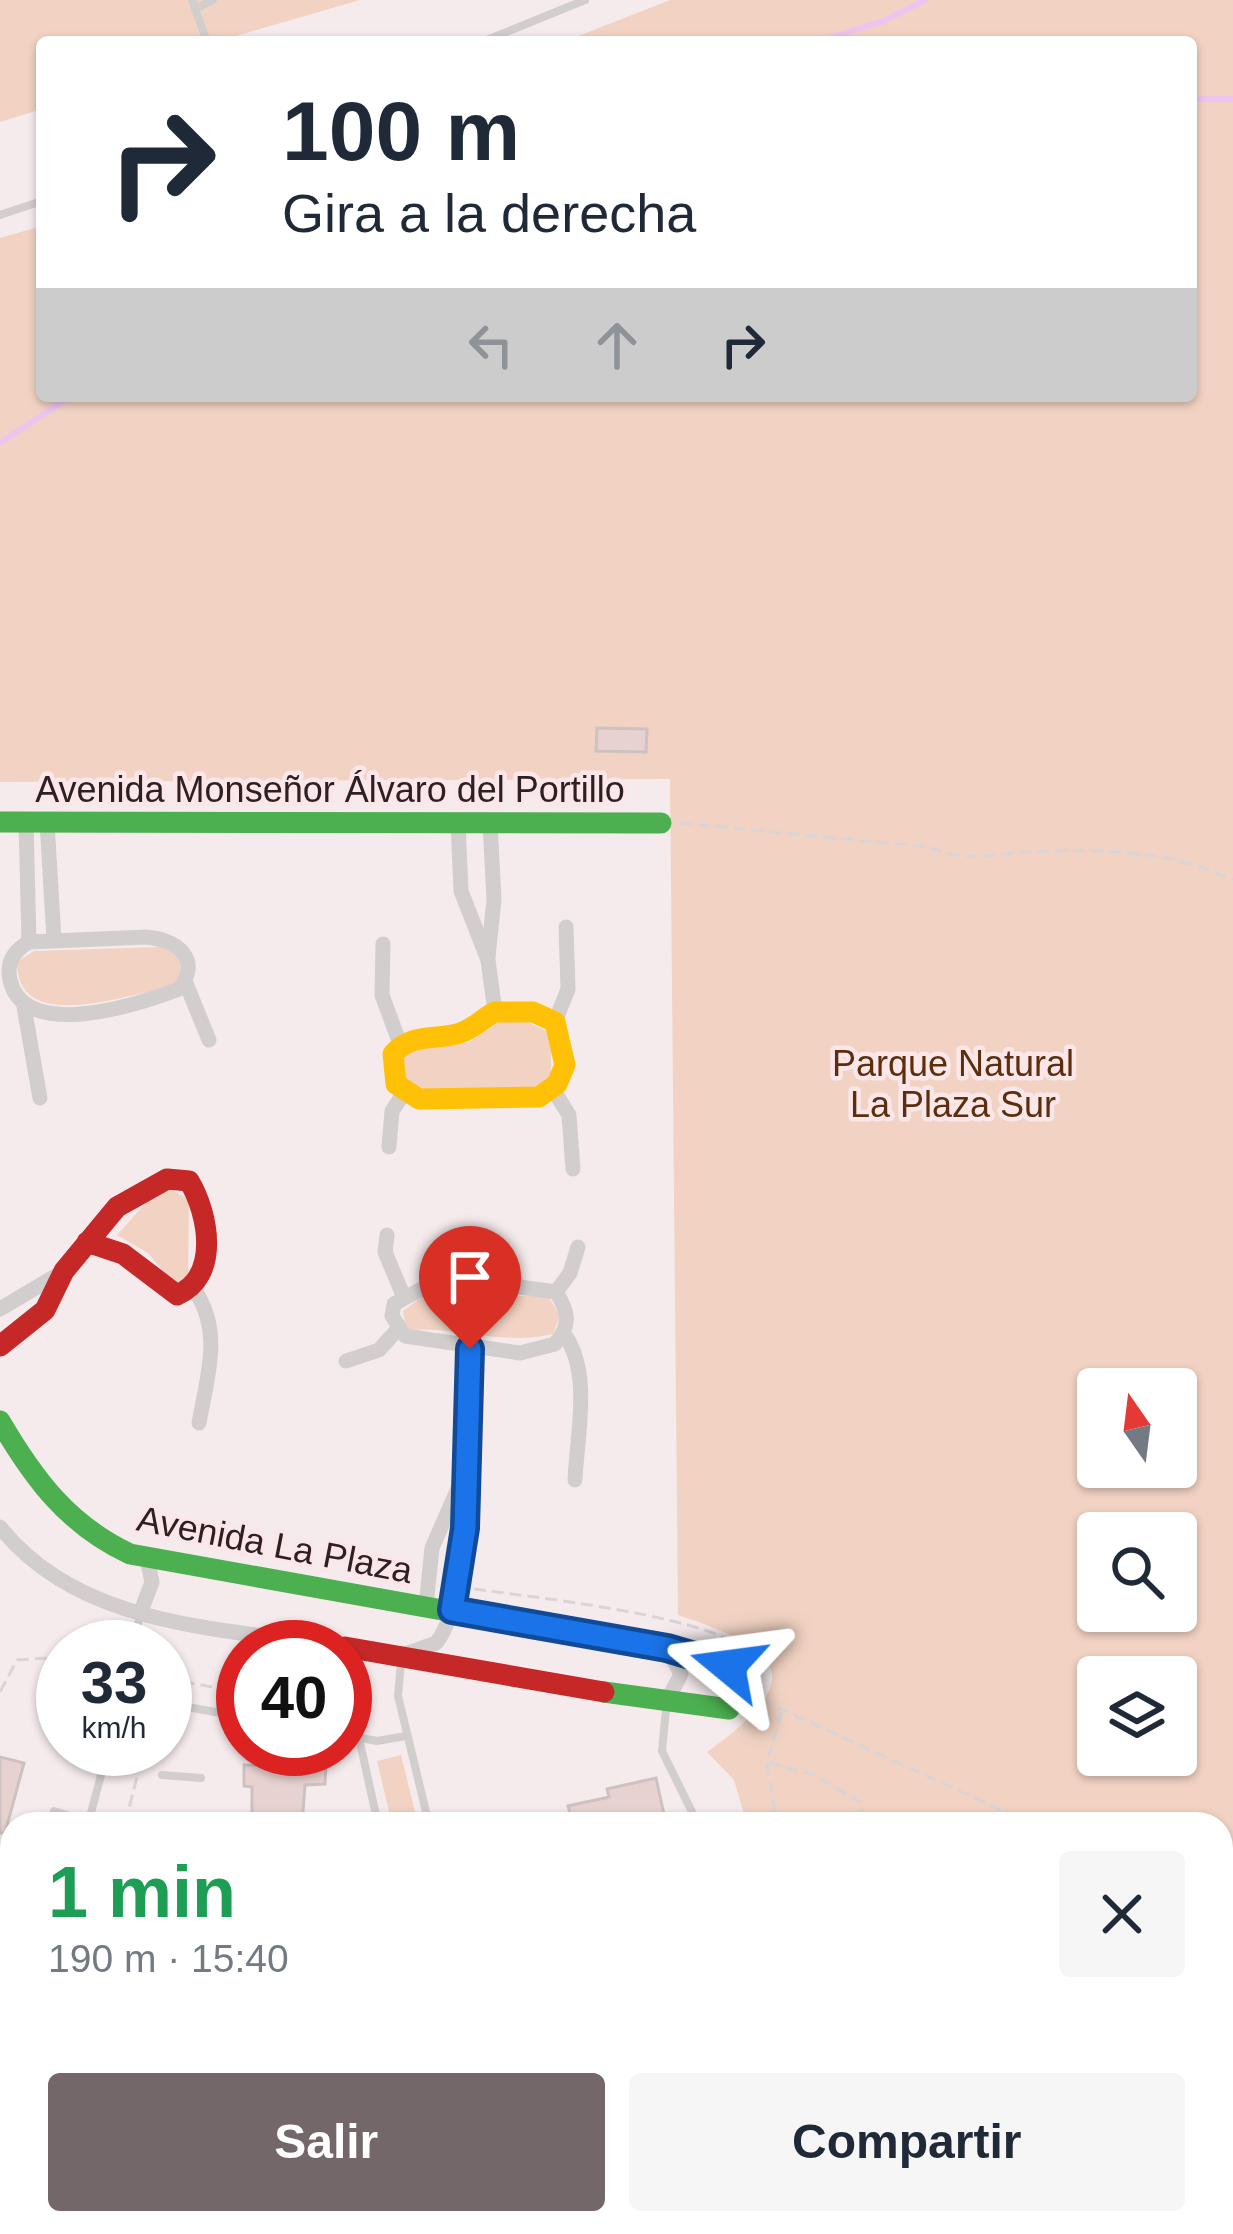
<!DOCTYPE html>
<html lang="es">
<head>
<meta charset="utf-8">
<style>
  body { margin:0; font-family:Arial,sans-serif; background:#f6f6f7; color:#1f2937; height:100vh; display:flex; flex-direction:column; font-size:45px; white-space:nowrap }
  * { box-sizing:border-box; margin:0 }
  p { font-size:39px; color:#747a83 }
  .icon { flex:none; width:66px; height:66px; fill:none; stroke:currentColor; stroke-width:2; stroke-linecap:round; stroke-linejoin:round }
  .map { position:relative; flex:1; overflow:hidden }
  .side { position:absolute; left:0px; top:1812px; width:1233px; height:423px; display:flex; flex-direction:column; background:#fff; border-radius:36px 36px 0 0; box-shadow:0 3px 9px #0004 }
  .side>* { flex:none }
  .hud { position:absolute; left:36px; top:36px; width:1161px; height:366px; border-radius:12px; box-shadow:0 3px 9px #0004; background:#fff; color:#1f2937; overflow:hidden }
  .needle { width:78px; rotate:346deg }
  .tools { position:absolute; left:1077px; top:1368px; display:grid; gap:24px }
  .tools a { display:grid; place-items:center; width:120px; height:120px; border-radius:12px; background:#fff; box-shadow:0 3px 9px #0004; font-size:60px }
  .speed { position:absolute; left:36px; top:1620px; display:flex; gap:24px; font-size:60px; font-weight:700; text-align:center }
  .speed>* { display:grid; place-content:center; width:156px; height:156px; border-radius:50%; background:#fff; box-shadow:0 3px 9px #0004; line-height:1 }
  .speed small { font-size:30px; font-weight:400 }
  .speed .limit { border:18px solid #d22; background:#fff; color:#111 }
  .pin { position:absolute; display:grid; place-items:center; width:102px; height:102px; color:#fff; margin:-123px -51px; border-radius:50% 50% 50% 0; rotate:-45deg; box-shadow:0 0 12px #0007 }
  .pin .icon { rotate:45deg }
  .me { position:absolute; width:132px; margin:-66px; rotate:286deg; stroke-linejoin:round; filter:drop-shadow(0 0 9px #0008) }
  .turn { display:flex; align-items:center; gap:42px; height:252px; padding:0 48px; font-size:54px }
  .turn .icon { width:156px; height:156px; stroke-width:2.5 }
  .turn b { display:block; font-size:84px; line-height:102px }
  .lanes { display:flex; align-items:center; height:114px; padding:0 48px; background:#0003; justify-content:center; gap:60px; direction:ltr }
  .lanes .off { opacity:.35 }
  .round { display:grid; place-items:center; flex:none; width:126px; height:126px; border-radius:12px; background:#f6f6f7 }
  .headline { display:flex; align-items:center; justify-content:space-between; height:204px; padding:0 48px }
  h1 { font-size:72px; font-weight:600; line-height:90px; color:#1e9e55 }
  .cta { display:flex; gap:24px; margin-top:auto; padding:24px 48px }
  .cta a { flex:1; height:138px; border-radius:12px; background:#736769; color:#fff; font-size:48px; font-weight:600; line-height:138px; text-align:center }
  .cta a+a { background:#f6f6f7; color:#1f2937 }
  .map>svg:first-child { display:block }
  .green { fill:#f2d3c3; fill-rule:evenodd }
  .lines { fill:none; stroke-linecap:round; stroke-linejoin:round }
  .stream { stroke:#eec3f0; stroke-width:6 }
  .building { fill:#e8d2d0; stroke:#ccc2c1; stroke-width:3 }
  .path { stroke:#d9d5d6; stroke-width:3; stroke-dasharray:12 6; stroke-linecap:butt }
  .lane { stroke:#d2cece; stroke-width:8 }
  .street { stroke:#d2cece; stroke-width:15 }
  .fast { stroke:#4caf50; stroke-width:21 }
  .slow { stroke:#ffc107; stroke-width:21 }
  .jam { stroke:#c62828; stroke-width:21 }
  .route-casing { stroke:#114b97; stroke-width:30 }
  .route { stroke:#1a73e8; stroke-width:21 }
  .labels { text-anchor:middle; stroke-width:9; stroke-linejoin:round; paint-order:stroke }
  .street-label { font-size:36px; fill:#2d2022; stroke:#fbe6e9 }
  .park-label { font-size:36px; fill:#5c2e0b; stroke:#fbe6e9 }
</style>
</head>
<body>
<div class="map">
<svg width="1233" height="2234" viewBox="0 0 1233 2234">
  <rect width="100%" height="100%" fill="#f6ebec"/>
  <g class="green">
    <polygon points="0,0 360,0 215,42 42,42 42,109 0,122"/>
    <path d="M670 0H1233V2234H870L865 2223H1221V1824H747L734 1780 707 1752C809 1679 785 1650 678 1615L670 779 0 782V238L42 226V396H1191V42H563ZM1098 1389H1176V1467H1098ZM1098 1533H1176V1611H1098ZM1098 1677H1176V1755H1098Z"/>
    <path d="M159 947 179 954 182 978 169 988C122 995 17 1035 17 962L34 951Z"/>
    <path d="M500 1021H525L551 1033V1083C511 1106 444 1103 404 1081L402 1058 416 1044 468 1043Z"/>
    <polygon points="171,1189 189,1200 188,1282 176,1287 148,1253 117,1235 152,1196"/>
    <path d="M423 1296H548L560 1316 553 1334C504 1346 457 1326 406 1330L403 1311Z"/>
    <polygon points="401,1755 418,1824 392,1824 377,1761"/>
    <polygon points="107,2223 427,2223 430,2234 109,2234"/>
  </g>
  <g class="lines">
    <g class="stream">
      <polyline points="816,42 881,22 925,0"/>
      <polyline points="1191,99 1233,99"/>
      <polyline points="0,443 71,396"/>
    </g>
  </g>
  <g class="building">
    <polygon points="597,728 647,729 646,752 596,751"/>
    <polygon points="0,1757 24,1763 5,1833 0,1833"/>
    <polygon points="286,1761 326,1763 325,1784 305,1785 302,1824 252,1824 252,1787 244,1786 244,1765 286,1766"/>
    <polygon points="656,1778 666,1824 573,1824 568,1806 609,1797 607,1789"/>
  </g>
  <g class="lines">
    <g class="path">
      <path d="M680 823 929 847C975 864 983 854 1030 852 1102 849 1166 849 1233 880"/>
      <path d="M474 1589C532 1597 701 1615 743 1648 754 1656 758 1667 759 1680"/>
      <polyline points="165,1678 243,1693"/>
      <polyline points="0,1692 17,1660 63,1657"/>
      <polyline points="761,1700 1032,1824"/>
      <polyline points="759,1710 777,1719"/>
      <polyline points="782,1712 767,1762 814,1775 862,1803 863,1820 884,1824"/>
      <polyline points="767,1764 777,1824"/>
      <polyline points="125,1824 144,1749"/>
      <polyline points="1221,1908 1233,1913"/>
      <polyline points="1221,1979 1233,1958"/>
      <polyline points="655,2223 662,2234"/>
      <polyline points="876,2223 879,2234"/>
    </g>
    <g class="lane">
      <polyline points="192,0 207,42"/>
      <polyline points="195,9 213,0"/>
      <polyline points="482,42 585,0"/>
      <polyline points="0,215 42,201"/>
      <polyline points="132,1647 140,1616"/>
      <polyline points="353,1649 349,1693 378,1824"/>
      <polyline points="401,1662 398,1696 429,1824"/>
      <polyline points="165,1703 243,1717"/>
      <polyline points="666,1709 662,1751 698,1824"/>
      <polyline points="345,1735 377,1741 406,1736"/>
      <polyline points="162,1775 201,1778"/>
      <polyline points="54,1811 89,1822"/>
      <polyline points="88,1824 108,1749"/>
      <polyline points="47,2223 47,2226"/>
      <polyline points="85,2223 88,2234"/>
      <polyline points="795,2223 798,2234"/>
    </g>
    <g class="street">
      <polyline points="26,822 29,942"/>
      <polyline points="47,822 54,939"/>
      <polyline points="458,823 461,891 488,960 495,1012"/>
      <path d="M146 937C176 939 203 959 179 989 137 1005 24 1042 10 980 6 962 15 950 29 942Z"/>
      <polyline points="383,944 382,995 400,1044"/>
      <polyline points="488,957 494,900 490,823"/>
      <polyline points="185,981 209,1040"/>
      <polyline points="24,1007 40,1098"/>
      <polyline points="555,1022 568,989 566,927"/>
      <polyline points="554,1091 569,1115 573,1169"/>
      <polyline points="389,1147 392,1111 404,1093"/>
      <polyline points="387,1235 385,1252 403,1295"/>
      <path d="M512 1286 556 1292C569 1312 571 1325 555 1344L520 1353 405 1336 392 1316 394 1304 425 1287Z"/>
      <path d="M195 1291C223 1332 207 1377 199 1423"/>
      <polyline points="556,1292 570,1273 578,1247"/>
      <polyline points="0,1309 64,1271"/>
      <path d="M564 1334C592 1372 577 1434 575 1480"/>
      <polyline points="346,1361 379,1350 398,1329"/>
      <path d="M0 1527C81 1629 226 1628 345 1647"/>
      <polyline points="426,1606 432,1548 463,1477"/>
      <polyline points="140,1614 152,1582 147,1559"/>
      <polyline points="667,1648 681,1674 667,1701"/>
      <path d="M402 1655 436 1643C474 1597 471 1413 469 1349"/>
    </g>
    <g class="fast">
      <polyline points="0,822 661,823"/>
      <path d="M0 1421C34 1479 68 1525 130 1554L715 1659 734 1672 740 1695 729 1709 604 1692"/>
    </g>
    <path class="slow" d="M495 1012H533L555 1022 565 1065 557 1084 539 1097 419 1099 396 1084 393 1054C413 1032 434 1041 460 1033 473 1029 483 1018 495 1012Z"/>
    <g class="jam">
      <path d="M0 1346 45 1310 64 1271 117 1207 167 1179 189 1181C209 1214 220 1277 177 1295L123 1254 87 1242"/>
      <polyline points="345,1647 604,1692"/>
    </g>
  </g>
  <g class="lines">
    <defs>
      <polyline id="route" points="470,1349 465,1528 452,1610 667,1648 728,1666"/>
    </defs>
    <use href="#route" class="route-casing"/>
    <use href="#route" class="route"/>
  </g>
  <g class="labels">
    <g class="street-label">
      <text x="330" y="802">Avenida Monseñor Álvaro del Portillo</text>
      <text transform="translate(275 1544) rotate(11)" y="13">Avenida La Plaza</text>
    </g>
    <g class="park-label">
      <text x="953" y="1076">Parque Natural<tspan x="953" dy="41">La Plaza Sur</tspan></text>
    </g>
  </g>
</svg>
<div class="tools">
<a><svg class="needle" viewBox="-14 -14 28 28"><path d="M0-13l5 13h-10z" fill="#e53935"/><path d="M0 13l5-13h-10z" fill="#747a83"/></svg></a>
<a><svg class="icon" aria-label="search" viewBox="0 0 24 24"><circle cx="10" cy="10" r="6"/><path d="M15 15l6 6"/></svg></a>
<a><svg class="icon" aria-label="layers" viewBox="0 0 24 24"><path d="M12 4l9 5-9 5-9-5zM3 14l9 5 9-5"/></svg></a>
</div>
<div class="speed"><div>33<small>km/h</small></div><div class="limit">40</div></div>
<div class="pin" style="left:470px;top:1349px;background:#d93025"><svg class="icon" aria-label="arrive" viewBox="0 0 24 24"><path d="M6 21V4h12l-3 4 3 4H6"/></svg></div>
<svg class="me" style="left:728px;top:1666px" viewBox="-20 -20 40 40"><path d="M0-17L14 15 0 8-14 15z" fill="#1a73e8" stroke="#fff" stroke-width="4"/></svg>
<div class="hud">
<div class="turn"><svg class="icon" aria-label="right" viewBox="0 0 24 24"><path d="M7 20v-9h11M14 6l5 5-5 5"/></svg><div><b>100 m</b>Gira a la derecha</div></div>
<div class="lanes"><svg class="icon off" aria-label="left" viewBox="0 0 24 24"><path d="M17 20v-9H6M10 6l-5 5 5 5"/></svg><svg class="icon off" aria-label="ahead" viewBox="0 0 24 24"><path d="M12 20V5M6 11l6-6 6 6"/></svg><svg class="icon" aria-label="right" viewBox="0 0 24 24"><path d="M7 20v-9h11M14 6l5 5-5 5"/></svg></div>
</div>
<section class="side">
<div class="headline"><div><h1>1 min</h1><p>190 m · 15:40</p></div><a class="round"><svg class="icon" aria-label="close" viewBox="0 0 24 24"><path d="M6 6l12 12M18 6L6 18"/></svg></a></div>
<div class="cta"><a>Salir</a><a>Compartir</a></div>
</section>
</div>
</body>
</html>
